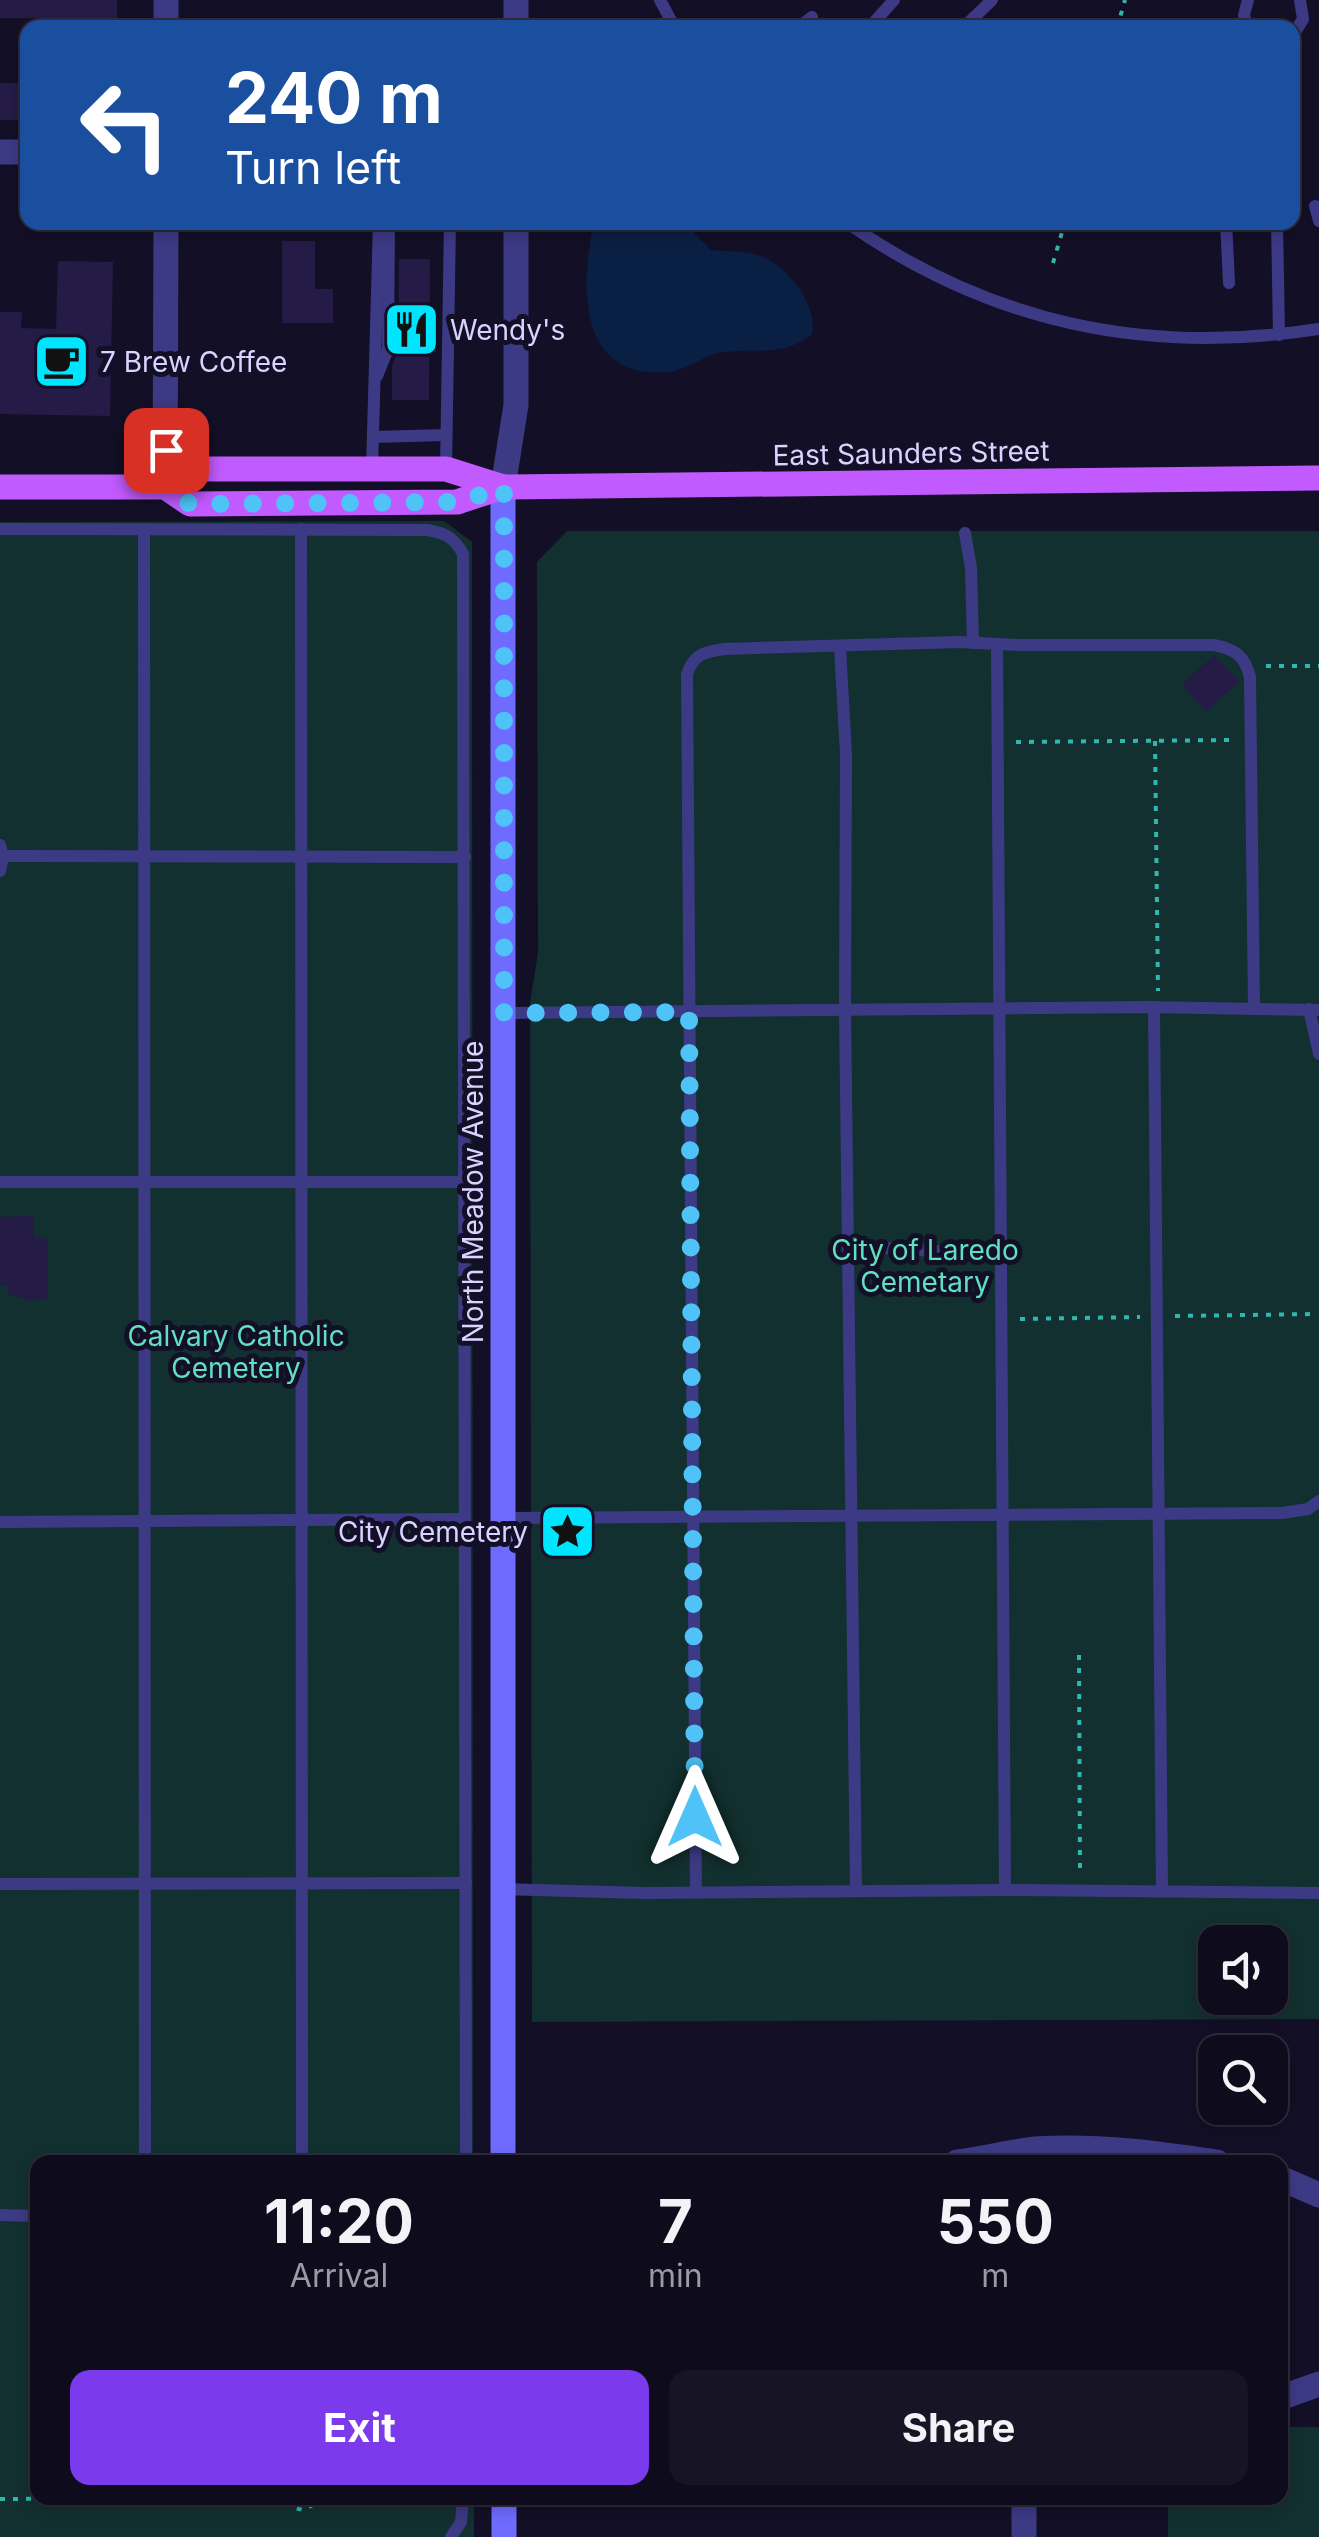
<!DOCTYPE html>
<html lang="en">
<head>
<meta charset="utf-8">
<style>
  body { margin:0; font-family:Inter,sans-serif; background:#171425; color:#f1f3f6; height:100vh; display:flex; flex-direction:column; font-size:38px; white-space:nowrap }
  * { box-sizing:border-box; margin:0 }
  p { font-size:32px; color:#9b9ba3 }
  .icon { flex:none; width:55px; height:55px; fill:none; stroke:currentColor; stroke-width:2; stroke-linecap:round; stroke-linejoin:round }
  .map { position:relative; flex:1; overflow:hidden }
  .drawer { position:absolute; left:30px; top:2155px; width:1258px; height:350px; display:flex; flex-direction:column; background:#0e0b1c; border-radius:20px; box-shadow:0 5px 15px #0003,0 0 0 2px #2e2b3b }
  .drawer>* { flex:none }
  .guide { position:absolute; left:20px; top:20px; width:1280px; height:210px; border-radius:20px; box-shadow:0 5px 15px #0003,0 0 0 2px #2e2b3b; background:#1a4fa0; color:#fff; overflow:hidden }
  .fabs { position:absolute; left:1198px; top:1925px; display:grid; gap:20px }
  .fabs a { display:grid; place-items:center; width:90px; height:90px; border-radius:20px; background:#0e0b1c; box-shadow:0 5px 15px #0003,0 0 0 2px #2e2b3b; font-size:50px }
  .pin { position:absolute; display:grid; place-items:center; width:85px; height:85px; color:#fff; margin:-42px; border-radius:20px; box-shadow:0 5px 15px #0006 }
  .me { position:absolute; width:110px; margin:-55px; rotate:0deg; stroke-linejoin:round; filter:drop-shadow(0 0 8px #0008) }
  .turn { display:flex; align-items:center; gap:35px; height:210px; padding:0 40px; font-size:45px }
  .turn .icon { width:130px; height:130px; stroke-width:2.5 }
  .turn b { display:block; font-size:70px; line-height:85px }
  .eta { display:flex; justify-content:space-evenly; align-items:center; height:170px; text-align:center }
  .eta b { font-size:60px; font-weight:700; line-height:70px }
  .button { display:flex; gap:20px; margin-top:auto; padding:20px 40px }
  .button a { flex:1; height:115px; border-radius:20px; background:#7c3aed; color:#fff; font-size:40px; font-weight:700; line-height:115px; text-align:center }
  .button a+a { background:#171425; color:#f1f3f6 }
  .map>svg:first-child { display:block }
  .green { fill:#12302f; fill-rule:evenodd }
  .water { fill:#0a1f44 }
  .building { fill:#241b47 }
  .lines { fill:none; stroke-linecap:round; stroke-linejoin:round }
  .path { stroke:#2fb8b0; stroke-width:4; stroke-dasharray:5 8; stroke-linecap:butt }
  .service { stroke:#3d3a85; stroke-width:12 }
  .minor { stroke:#3d3a85; stroke-width:25 }
  .tertiary { stroke:#3d3a85; stroke-width:25 }
  .secondary { stroke:#6f6bff; stroke-width:25 }
  .primary { stroke:#c25bff; stroke-width:25 }
  .route { stroke:#4fc3f7; stroke-width:18; stroke-dasharray:0 32.4 }
  .labels { text-anchor:middle; stroke-width:10; stroke-linejoin:round; paint-order:stroke }
  .poi-label { font-size:28px; fill:#d9d4ff; stroke:#130f26; text-anchor:start }
  .street-label { font-size:28px; fill:#d9d4ff; stroke:#130f26 }
  .park-label { font-size:28px; fill:#5fe0c0; stroke:#130f26 }
</style>
</head>
<body>
<div class="map">
<svg width="1319" height="2537" viewBox="0 0 1319 2537">
  <rect width="100%" height="100%" fill="#130f26"/>
  <g class="green">
    <polygon points="444,521 472,542 473,2162 38,2162 38,2498 474,2498 474,2537 0,2537 0,522"/>
    <path d="M567 531H1319V2019L532 2022 530 1003 538 952 537 562ZM1215 1942H1270V1998H1215Z"/>
    <polygon points="1280,2427 1319,2427 1319,2537 1168,2537 1168,2498 1280,2498"/>
  </g>
  <path class="water" d="M694 223V233L711 250C726 252 743 250 758 255 786 264 819 305 812 334 785 357 757 348 724 352 704 354 688 371 666 372 577 379 580 284 594 223Z"/>
  <g class="building">
    <rect x="0" y="0" width="117" height="18"/>
    <rect x="0" y="83" width="28" height="37"/>
    <polygon points="282,241 315,241 315,289 333,289 333,323 282,323"/>
    <polygon points="399,259 430,259 429,400 392,400 392,366 398,349"/>
    <polygon points="58,261 113,262 110,416 0,414 0,312 22,312 21,328 56,329"/>
    <polygon points="1214,655 1240,681 1206,712 1182,685"/>
    <polygon points="33,1216 34,1237 48,1237 48,1299 28,1300 8,1294 8,1286 0,1286 0,1217"/>
  </g>
  <g class="lines">
    <g class="path">
      <polyline points="1117,28 1125,0"/>
      <polyline points="1053,263 1065,222"/>
      <polyline points="1266,666 1319,666"/>
      <polyline points="1155,741 1158,991"/>
      <polyline points="1016,742 1232,740"/>
      <polyline points="1175,1316 1316,1314"/>
      <polyline points="1020,1319 1140,1317"/>
      <polyline points="1079,1655 1080,1875"/>
      <polyline points="290,2498 295,2508 303,2510 313,2505 315,2498"/>
      <polyline points="0,2499 203,2498"/>
    </g>
    <g class="service">
      <polyline points="660,0 675,28"/>
      <polyline points="797,28 812,17"/>
      <polyline points="869,28 894,0"/>
      <polyline points="963,28 992,0"/>
      <polyline points="1248,28 1244,15 1248,0"/>
      <polyline points="1292,37 1303,19 1300,0"/>
      <polyline points="1315,206 1319,221"/>
      <path d="M846 222C990 323 1146 356 1319 329"/>
      <polyline points="1226,222 1229,283"/>
      <polyline points="1277,222 1279,335"/>
      <polyline points="377,376 388,349 389,222"/>
      <polyline points="373,437 446,435"/>
      <polyline points="372,469 379,222"/>
      <polyline points="446,469 450,222"/>
      <path d="M0 529 427 530C445 533 454 537 463 554L466 2162"/>
      <polyline points="144,529 145,2162"/>
      <polyline points="301,529 302,2162"/>
      <polyline points="965,533 971,568 973,643"/>
      <polyline points="997,644 1005,1890"/>
      <polyline points="840,647 846,754 845,1010 856,1891"/>
      <polyline points="0,845 3,856 0,871"/>
      <polyline points="3,856 465,857"/>
      <polyline points="1154,1007 1162,1891"/>
      <polyline points="1309,1009 1319,1054"/>
      <polyline points="503,1013 1147,1007 1319,1010"/>
      <polyline points="0,1182 465,1182"/>
      <polyline points="848,1246 1001,1255"/>
      <polyline points="503,1518 1282,1513 1308,1509 1319,1501"/>
      <polyline points="0,1522 465,1519"/>
      <polyline points="0,1884 466,1883"/>
      <polyline points="503,1889 645,1893 1005,1890 1319,1893"/>
      <path d="M696 1892 687 674C694 654 704 652 724 649L959 642 1018 645H1214C1235 649 1245 656 1250 677L1254 1008"/>
      <polyline points="0,2215 38,2216"/>
      <polyline points="451,2537 461,2522 463,2498"/>
    </g>
    <g class="minor">
      <polyline points="166,28 166,0"/>
      <polyline points="0,152 28,152"/>
      <polyline points="165,487 166,222"/>
      <path d="M957 2162C983 2159 1009 2152 1035 2149 1096 2145 1157 2153 1217 2162"/>
      <polyline points="1280,2178 1319,2195"/>
      <polyline points="1280,2398 1319,2384"/>
      <polyline points="1024,2498 1024,2537"/>
    </g>
    <g class="tertiary">
      <polyline points="516,28 516,0"/>
      <polyline points="503,487 516,405 516,222"/>
    </g>
    <g class="secondary">
      <polyline points="503,487 503,2162"/>
      <polyline points="504,2498 504,2537"/>
    </g>
    <g class="primary">
      <polyline points="0,487 165,487 190,504 457,502 503,487 1319,478"/>
      <polyline points="165,487 190,469 446,469 503,487"/>
    </g>
  </g>
  <g class="lines">
    <polyline class="route" points="166,450 166,488 190,504 457,502 504,488 504,1013 689,1012 695,1817"/>
  </g>
  <defs>
    <symbol id="restaurant-square" viewBox="-11 -11 22 22"><rect x="-9" y="-9" width="18" height="18" rx="4" fill="#00e5ff" stroke="#130f26"/><path d="M-5-6h1v4h1v-4h1v4h1v-4h1v5L-1.5 .5V6h-2V.5L-5-1ZM5-6V6H3V1.5H1.5Q1.5-4 5-6Z" fill="#111"/></symbol>
    <symbol id="cafe-square" viewBox="-11 -11 22 22"><rect x="-9" y="-9" width="18" height="18" rx="4" fill="#00e5ff" stroke="#130f26"/><path d="M-5.5-4.5H6V0H3Q3 3.5 0 3.5H-2.5Q-5.5 3.5-5.5 0ZM3-3.2v2h1.7v-2ZM-6 4.5H4V6H-6Z" fill="#111"/></symbol>
    <symbol id="sight-square" viewBox="-11 -11 22 22"><rect x="-9" y="-9" width="18" height="18" rx="4" fill="#00e5ff" stroke="#130f26"/><path d="M0-6L1.8-2.2L6-1.7L2.9 1.2L3.7 5.4L0 3.3L-3.7 5.4L-2.9 1.2L-6-1.7L-1.8-2.2Z" fill="#111"/></symbol>
  </defs>
  <g fill-rule="evenodd">
    <use href="#restaurant-square" x="380" y="298" width="63" height="63"/>
    <use href="#cafe-square" x="30" y="330" width="63" height="63"/>
    <use href="#sight-square" x="536" y="1500" width="63" height="63"/>
  </g>
  <g class="labels">
    <g class="poi-label">
      <text x="450" y="340">Wendy's</text>
      <text x="100" y="372">7 Brew Coffee</text>
      <text x="528" y="1542" text-anchor="end">City Cemetery</text>
    </g>
    <g class="street-label">
      <text transform="translate(911 453) rotate(-1)" y="10">East Saunders Street</text>
      <text transform="translate(473 1192) rotate(-90)" y="10">North Meadow Avenue</text>
    </g>
    <g class="park-label">
      <text x="925" y="1260">City of Laredo<tspan x="925" dy="32">Cemetary</tspan></text>
      <text x="236" y="1346">Calvary Catholic<tspan x="236" dy="32">Cemetery</tspan></text>
    </g>
  </g>
</svg>
<div class="fabs">
<a><svg class="icon" aria-label="sound" viewBox="0 0 24 24"><path d="M4 9h4l5-4v14l-5-4H4zM17 9q2 3 0 6"/></svg></a>
<a><svg class="icon" aria-label="search" viewBox="0 0 24 24"><circle cx="10" cy="10" r="6"/><path d="M15 15l6 6"/></svg></a>
</div>
<div class="pin" style="left:166px;top:450px;background:#d93025"><svg class="icon" aria-label="arrive" viewBox="0 0 24 24"><path d="M6 21V4h12l-3 4 3 4H6"/></svg></div>
<svg class="me" style="left:695px;top:1817px" viewBox="-20 -20 40 40"><path d="M0-17L14 15 0 8-14 15z" fill="#4fc3f7" stroke="#fff" stroke-width="4"/></svg>
<div class="guide">
<div class="turn"><svg class="icon" aria-label="left" viewBox="0 0 24 24"><path d="M17 20v-9H6M10 6l-5 5 5 5"/></svg><div><b>240 m</b>Turn left</div></div>
</div>
<section class="drawer">
<div class="eta">
<div><b>11:20</b><p>Arrival</p></div>
<div><b>7</b><p>min</p></div>
<div><b>550</b><p>m</p></div>
</div>
<div class="button"><a>Exit</a><a>Share</a></div>
</section>
</div>
</body>
</html>
